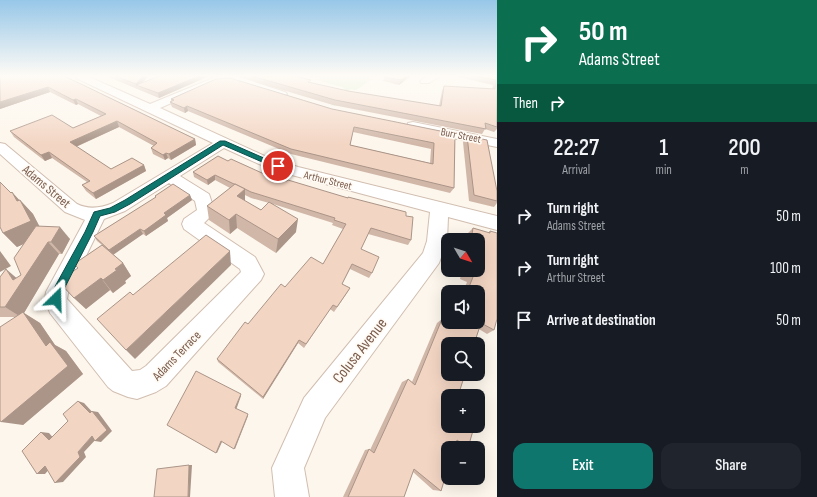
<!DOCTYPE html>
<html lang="en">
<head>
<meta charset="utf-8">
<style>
  body { margin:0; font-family:"Sofia Sans Condensed",sans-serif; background:#20242c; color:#f1f3f6; height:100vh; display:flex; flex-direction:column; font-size:15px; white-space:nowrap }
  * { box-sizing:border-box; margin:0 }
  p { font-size:13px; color:#9ea1a6 }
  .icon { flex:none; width:22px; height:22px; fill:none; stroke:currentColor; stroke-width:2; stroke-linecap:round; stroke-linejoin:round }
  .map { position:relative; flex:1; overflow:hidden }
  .sheet { display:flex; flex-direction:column; background:#171b24; width:320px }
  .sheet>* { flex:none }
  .hud { background:#0b6e4f; color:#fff; overflow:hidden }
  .needle { width:26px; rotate:129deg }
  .controls { position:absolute; left:441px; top:233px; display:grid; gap:8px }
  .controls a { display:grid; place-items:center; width:44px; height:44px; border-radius:8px; background:#171b24; box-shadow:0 4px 16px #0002; font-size:20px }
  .pin { position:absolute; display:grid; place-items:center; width:34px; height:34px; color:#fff; margin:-17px; border:2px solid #fff; border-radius:50%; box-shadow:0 1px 4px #0007 }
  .me { position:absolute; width:44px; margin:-22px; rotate:22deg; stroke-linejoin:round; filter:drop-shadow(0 0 3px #0008) }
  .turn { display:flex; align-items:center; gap:14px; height:84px; padding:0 16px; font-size:18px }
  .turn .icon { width:52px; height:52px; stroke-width:2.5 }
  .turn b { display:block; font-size:28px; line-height:34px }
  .then { display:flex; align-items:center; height:38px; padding:0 16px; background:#0003; gap:8px; font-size:15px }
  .eta { display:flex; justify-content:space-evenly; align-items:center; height:68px; text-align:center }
  .eta b { font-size:24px; font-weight:600; line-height:28px }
  .button { display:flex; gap:8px; margin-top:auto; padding:8px 16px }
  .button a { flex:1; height:46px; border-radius:12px; background:#0f766e; color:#fff; font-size:16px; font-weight:600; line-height:46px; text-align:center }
  .button a+a { background:#20242c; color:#f1f3f6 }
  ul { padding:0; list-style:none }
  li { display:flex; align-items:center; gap:12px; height:52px; padding:0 16px }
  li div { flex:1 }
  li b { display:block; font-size:15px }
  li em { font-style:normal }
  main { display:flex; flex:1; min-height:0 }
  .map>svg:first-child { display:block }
  .green { fill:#d8ecc9 }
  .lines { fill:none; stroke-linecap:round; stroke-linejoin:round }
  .minor-casing { stroke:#d1beb0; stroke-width:2 }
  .minor { fill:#fff; fill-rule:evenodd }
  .wall { fill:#d1b7a8; fill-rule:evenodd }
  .shaded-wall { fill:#aa9588 }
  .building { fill:#f3d5c3; stroke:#aa9588; fill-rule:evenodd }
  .route { fill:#0f766e; stroke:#0a4d48 }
  .labels { text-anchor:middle; stroke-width:3.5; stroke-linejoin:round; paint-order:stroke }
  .far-street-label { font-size:11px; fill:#7a5c4d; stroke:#fffaf3 }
  .street-label { font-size:13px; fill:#7a5c4d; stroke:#fffaf3 }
  .near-street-label { font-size:16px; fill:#7a5c4d; stroke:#fffaf3 }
</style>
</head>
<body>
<main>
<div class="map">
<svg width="497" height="497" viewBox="0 0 497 497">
  <rect width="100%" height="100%" fill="#fdf6ec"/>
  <polygon class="green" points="304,76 376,76 356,90 350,89 337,106 331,105 345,88"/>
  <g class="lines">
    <defs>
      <g id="minor">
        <path d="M75 76H87L150 104 218 76H236L285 92 287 94 285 96 281 97 235 82 221 81 160 108 269 158 298 167 497 216V230L448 217 447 241 439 263 325 418 304 468 309 497H275L272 468 304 398 423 253 427 241 430 212 288 174 259 164 224 148 180 176 209 194 215 212 204 223 255 257 264 274 261 280 166 386 156 392 137 399 128 397 113 391 108 387 50 313 45 299 46 292 85 220 65 212 0 154V143L5 144 77 204C89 210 101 208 113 203L213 143 76 78ZM169 183 195 201 197 210 184 219 182 224 184 229 240 269 241 272 146 366 140 370 132 371 67 299 68 293 104 219 125 211Z"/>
        <polygon points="428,76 440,76 429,83 421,83 420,81"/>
        <polygon points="413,122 497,139 497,147 408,129 407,126 408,123"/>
      </g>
    </defs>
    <use href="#minor" class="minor-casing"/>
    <use href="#minor" class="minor"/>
  </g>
  <g class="wall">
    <polygon points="0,76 81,84 195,139 196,145 171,160 168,158 165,160 153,154 151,148 154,146 119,127 76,147 111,169 144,165 146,171 96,199 86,191 82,185 87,182 52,158 45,161 14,137 10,131 73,128 101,116 78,104 76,105 50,92 0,109"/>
    <polygon points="106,76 148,76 143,82 207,77 159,98"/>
    <polygon points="236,76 295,76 310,83 348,91 439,106 442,91 444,86 492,89 493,85 454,76 497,76 497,129 494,132 485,129 482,134 333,105"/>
    <polygon points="411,76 399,85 383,81 384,77"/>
    <path d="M171 99 332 109 455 134 454 188 450 193 291 154 188 111 185 113 172 107 170 102 171 101ZM353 132 431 149 430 163 350 145Z"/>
    <polygon points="467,136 497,191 497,203 494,207 469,201 463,142"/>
    <path d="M228 161 273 178 348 198 406 216 411 240 408 245 368 234 361 249 372 273 369 278 350 269 342 284 350 288 347 293 334 312 330 309 304 348 298 343 263 399 218 362 217 359 248 324 285 287 323 264 343 229 332 225 333 223 273 204 296 232 276 253 237 228 230 234 209 220 207 206 230 188 215 180 208 185 194 177 193 172ZM245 195 251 198 269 203 261 210 245 201Z"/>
    <polygon points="11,193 19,200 20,200 33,214 39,226 70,239 62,254 59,254 24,313 40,323 55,345 66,351 83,374 23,425 15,317 0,317 0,277 17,278 21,275 23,244 17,247 3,233"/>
    <polygon points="190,195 192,200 167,218 168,221 146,236 143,234 113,254 123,263 131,276 125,281 126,283 113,293 110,290 86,309 74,298 78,268 74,264 102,245 97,241 94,236 155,198 155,196"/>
    <polygon points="473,228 488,233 490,231 494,330 487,334 479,329 448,426 468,448 459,448 455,445 441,491 433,490 413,472 404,497 343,497 365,450 369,449 370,450 402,382 408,379 412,382 437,323 442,319 451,323 451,322 478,322 478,292 463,292 467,282 460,279 462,270 478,270 478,240 466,240 468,233"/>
  </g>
  <g class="shaded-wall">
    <polygon points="143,76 148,76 140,86 136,85 137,89 136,84"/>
    <polygon points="199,76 213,76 207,77 159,98 158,93"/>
    <polygon points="407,76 411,76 399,85 401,80"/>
    <polygon points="48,87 50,92 0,109 0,102"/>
    <polygon points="76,99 78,104 76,105 73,100"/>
    <polygon points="187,106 188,111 185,113 184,108"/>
    <polygon points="117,121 119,127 73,148 70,142"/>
    <polygon points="195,139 196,145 171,160 169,154"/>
    <polygon points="49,152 52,158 45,161 41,155"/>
    <polygon points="166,153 168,158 165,160 163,155"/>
    <polygon points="144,165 146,171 96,199 93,193"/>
    <polygon points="215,175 215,180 208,185 207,180"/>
    <polygon points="245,189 245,203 237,196"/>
    <polygon points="12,192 22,203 20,200 33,214 44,235 17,247 3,233 17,201"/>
    <polygon points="190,195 192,200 167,218 168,221 146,236 144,231 164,213"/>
    <polygon points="236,214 237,228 230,234 229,220"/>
    <polygon points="298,219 296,232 276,253 278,239"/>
    <polygon points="60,227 70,239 62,254 51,242"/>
    <polygon points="140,229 143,234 113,255 109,250"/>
    <polygon points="48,242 59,254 24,313 40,323 55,345 66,351 83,374 23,425 1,422 46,346 21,317 5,307 13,280 6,269 20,281"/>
    <polygon points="0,251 11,266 0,272"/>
    <polygon points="230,251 231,265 135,359 126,350"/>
    <polygon points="123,263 131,276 125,281 126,283 113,293 103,280 115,269"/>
    <polygon points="101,278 110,290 86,309 74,298"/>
    <polygon points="299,340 298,343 263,399 263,397"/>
    <polygon points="241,394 241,396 236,410 235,408"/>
    <polygon points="78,401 84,403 95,415 90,413"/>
    <polygon points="92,411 98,412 112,431 101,442 95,441"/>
    <polygon points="248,414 248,416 235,449 234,449"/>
    <polygon points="41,432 49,433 56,441 49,440"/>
    <polygon points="92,436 98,437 84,452 86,457 63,482 55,483 78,452"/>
    <polygon points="221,441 222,442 217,453 216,453"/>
    <polygon points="189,465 192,465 190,497 188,497"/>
    <polygon points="45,466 52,466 45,474 37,474"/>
  </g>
  <g class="building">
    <polygon points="0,76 64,76 81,84 195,139 169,154 166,153 163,155 151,148 157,143 117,121 70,142 111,169 132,158 144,165 93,193 82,185 90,181 49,152 41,155 10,131 52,115 73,128 106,114 76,99 73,100 48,87 0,102"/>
    <polygon points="115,76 143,76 136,84"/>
    <polygon points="160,76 199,76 158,93 136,85"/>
    <polygon points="252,76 295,76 311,80 308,82 348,91 441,106 444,86 495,89 496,80 474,76 497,76 497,127 485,123 486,129 335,100"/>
    <polygon points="386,76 407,76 401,80 384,77"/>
    <path d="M230 78 332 109 455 134 454 188 291 149 187 106 184 108 170 102 174 100 171 99 216 79ZM354 127 434 143 433 164 350 145Z"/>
    <polygon points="467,136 487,140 497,191 497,201 474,195"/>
    <polygon points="218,156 228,161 231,159 273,178 287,181 288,180 348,198 348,197 406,212 406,216 413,217 411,240 371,228 361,249 379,257 372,273 352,264 342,284 350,288 337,307 333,305 306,344 299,340 263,397 217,359 245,322 248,324 281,284 285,287 311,257 323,264 346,224 334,220 335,218 251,192 235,184 234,184 215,175 207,180 193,172"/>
    <polygon points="0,182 11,193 12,192 17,201 20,200 31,221 3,233 0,227"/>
    <polygon points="173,184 190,195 164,213 166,215 144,231 140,229 109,250 94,236 156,197 155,196"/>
    <polygon points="235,184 245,189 237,196 261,210 269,202 298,219 278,239 236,214 229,220 207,206"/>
    <polygon points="36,226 60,227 51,242 48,242 5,307 0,307 0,277 6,269 13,280 21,275 14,258"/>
    <polygon points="473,228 490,233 490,231 497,233 497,319 494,330 481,323 474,344 448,344 448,374 465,374 458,396 448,396 448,426 473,426 474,427 468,448 457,440 454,448 448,448 448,468 441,491 414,469 404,497 348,497 369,449 374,453 408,379 415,385 442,319 454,325 455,322 478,322 478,292 467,292 473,277 466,274 467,270 478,270 478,240 471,240"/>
    <polygon points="206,235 230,251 126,350 97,319 130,292 133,295"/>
    <polygon points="102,245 123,263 115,269 117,270 103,280 101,278 74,298 58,281 78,268 74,264"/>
    <polygon points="23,312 46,346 50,342 68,366 1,422 0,420 0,327"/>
    <polygon points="196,371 241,394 235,408 248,414 234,449 221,441 216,453 167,425"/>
    <polygon points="78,401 90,413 92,411 107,430 95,441 92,436 78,452 80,457 55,483 45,466 37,474 22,451 41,432 49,440 68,421 63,414"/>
    <polygon points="189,465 188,497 154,497 157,469"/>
  </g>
  <linearGradient id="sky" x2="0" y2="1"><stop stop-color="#97c7e8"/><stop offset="0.52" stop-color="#fefbf6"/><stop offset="1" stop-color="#fefbf6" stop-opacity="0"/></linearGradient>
  <rect width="497" height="145" fill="url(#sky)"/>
  <polygon class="route" points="220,141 225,141 282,166 276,168 223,145 130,204 115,212 100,216 93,232 62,293 60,302 56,303 53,302 51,299 52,292 85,232 94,212 110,208 125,200"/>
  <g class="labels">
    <g class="far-street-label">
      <text transform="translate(461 135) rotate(11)" y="4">Burr Street</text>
      <text transform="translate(328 180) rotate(14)" y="4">Arthur Street</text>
    </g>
    <g class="street-label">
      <text transform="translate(47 186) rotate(40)" y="5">Adams Street</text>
      <text transform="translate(176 355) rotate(-46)" y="5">Adams Terrace</text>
    </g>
    <g class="near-street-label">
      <text transform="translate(359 350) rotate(-52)" y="6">Colusa Avenue</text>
    </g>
  </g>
</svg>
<div class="controls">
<a><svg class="needle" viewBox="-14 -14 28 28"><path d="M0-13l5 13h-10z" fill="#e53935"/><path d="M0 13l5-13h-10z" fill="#9ea1a6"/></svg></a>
<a><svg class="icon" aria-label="sound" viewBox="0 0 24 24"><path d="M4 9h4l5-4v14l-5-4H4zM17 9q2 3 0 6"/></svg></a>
<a><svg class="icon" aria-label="search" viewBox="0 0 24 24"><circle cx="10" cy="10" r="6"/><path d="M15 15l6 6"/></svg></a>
<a>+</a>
<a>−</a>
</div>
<div class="pin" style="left:278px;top:166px;background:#d93025"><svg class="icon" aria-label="arrive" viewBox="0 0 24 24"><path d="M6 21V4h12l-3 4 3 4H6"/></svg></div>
<svg class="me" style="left:56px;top:299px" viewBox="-20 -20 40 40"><path d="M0-17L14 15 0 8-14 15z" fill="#0f766e" stroke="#fff" stroke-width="4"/></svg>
</div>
<section class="sheet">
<div class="hud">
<div class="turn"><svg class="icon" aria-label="right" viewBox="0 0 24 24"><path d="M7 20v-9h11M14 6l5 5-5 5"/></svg><div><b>50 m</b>Adams Street</div></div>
<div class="then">Then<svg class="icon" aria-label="right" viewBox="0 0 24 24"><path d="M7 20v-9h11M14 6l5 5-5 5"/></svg></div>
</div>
<div class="eta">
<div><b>22:27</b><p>Arrival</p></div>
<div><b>1</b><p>min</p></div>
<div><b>200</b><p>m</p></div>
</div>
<ul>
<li><svg class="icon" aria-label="right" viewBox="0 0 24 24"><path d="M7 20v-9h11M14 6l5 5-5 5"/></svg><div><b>Turn right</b><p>Adams Street</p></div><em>50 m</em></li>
<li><svg class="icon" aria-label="right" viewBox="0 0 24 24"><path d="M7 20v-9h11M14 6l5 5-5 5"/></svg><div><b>Turn right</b><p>Arthur Street</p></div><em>100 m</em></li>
<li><svg class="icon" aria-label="arrive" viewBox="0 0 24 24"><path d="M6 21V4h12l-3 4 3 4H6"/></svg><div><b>Arrive at destination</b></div><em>50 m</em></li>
</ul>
<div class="button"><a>Exit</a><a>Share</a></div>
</section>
</main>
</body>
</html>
